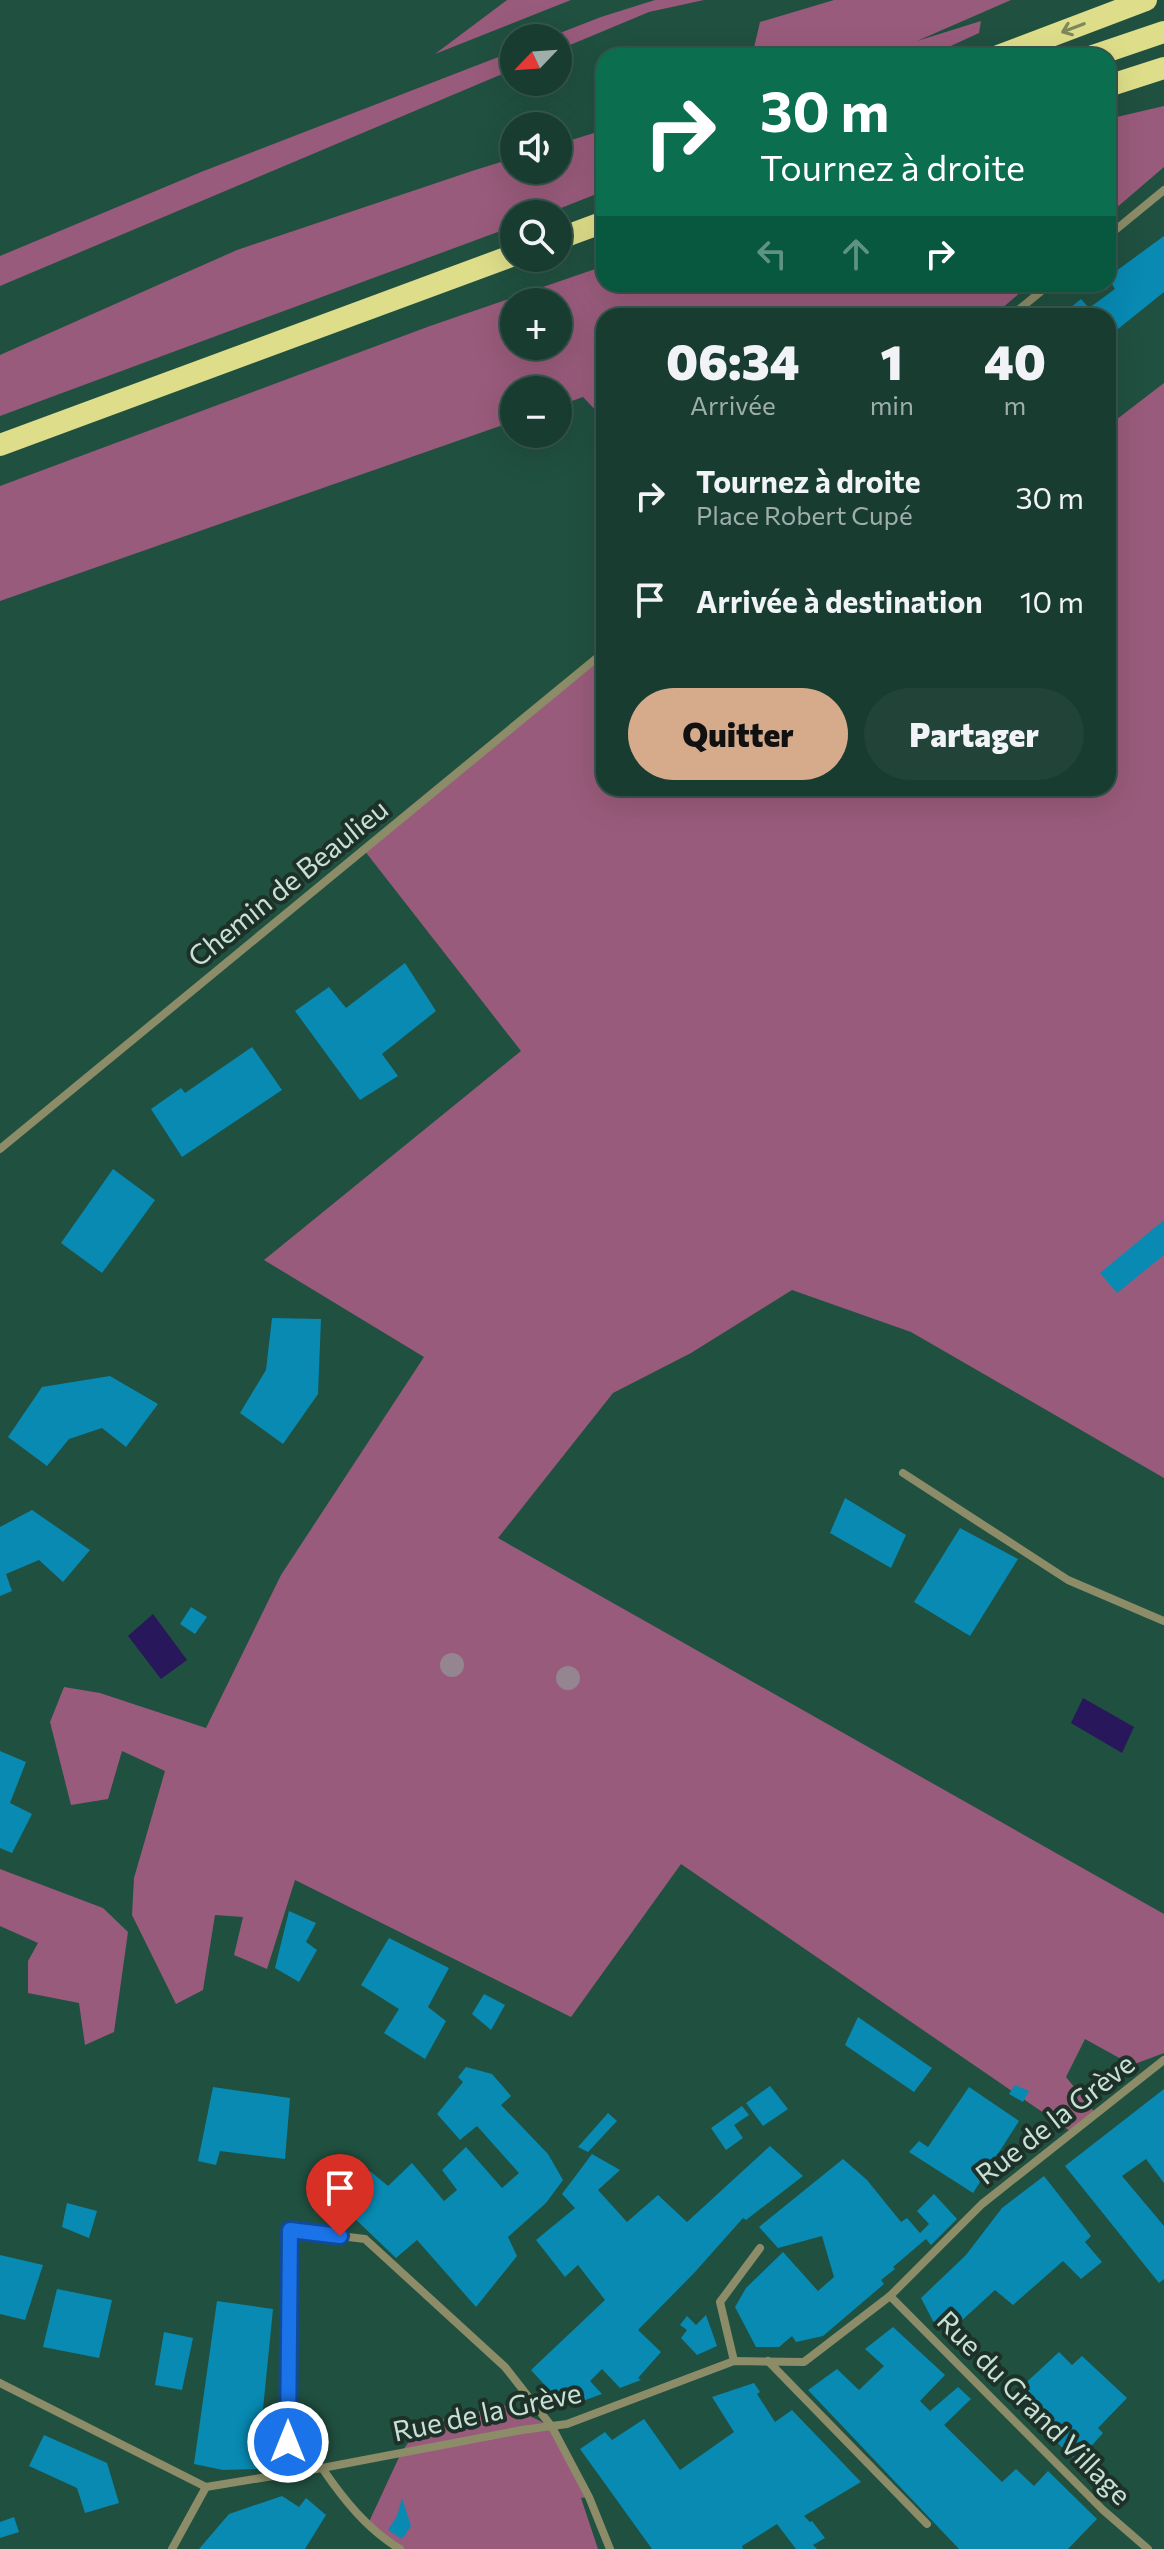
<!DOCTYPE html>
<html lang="fr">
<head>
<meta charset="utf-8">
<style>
  body { margin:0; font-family:Commissioner,sans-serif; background:#214338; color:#f1f3f6; height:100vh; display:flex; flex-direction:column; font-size:30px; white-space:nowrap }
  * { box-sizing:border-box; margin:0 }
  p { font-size:26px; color:#9fadab }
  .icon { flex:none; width:44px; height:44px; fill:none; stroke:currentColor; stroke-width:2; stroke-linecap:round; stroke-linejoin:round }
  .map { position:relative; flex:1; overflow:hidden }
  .panel { position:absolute; left:596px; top:308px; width:520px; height:488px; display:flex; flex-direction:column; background:#183c30; border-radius:24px; box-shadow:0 8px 32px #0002,0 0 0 2px #36564c }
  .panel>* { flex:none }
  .banner { position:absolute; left:596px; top:48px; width:520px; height:244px; border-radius:24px; box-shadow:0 8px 32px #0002,0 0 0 2px #36564c; background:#0b6e4f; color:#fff; overflow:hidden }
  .needle { width:52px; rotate:245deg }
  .fabs { position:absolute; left:500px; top:24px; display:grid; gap:16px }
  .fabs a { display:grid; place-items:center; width:72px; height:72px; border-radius:50%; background:#183c30; box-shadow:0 8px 32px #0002,0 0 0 2px #36564c; font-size:40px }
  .pin { position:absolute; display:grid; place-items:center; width:68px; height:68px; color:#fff; margin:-82px -34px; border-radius:50% 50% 50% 0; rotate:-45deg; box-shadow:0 0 8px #0007 }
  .pin .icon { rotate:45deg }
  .me { position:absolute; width:88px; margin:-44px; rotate:0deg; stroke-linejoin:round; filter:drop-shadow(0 0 6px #0008) }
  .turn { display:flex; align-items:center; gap:28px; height:168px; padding:0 32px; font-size:36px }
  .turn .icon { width:104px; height:104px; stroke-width:2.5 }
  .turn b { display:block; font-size:56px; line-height:68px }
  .lanes { display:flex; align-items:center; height:76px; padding:0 32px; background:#0003; justify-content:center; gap:40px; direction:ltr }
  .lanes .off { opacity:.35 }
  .eta { display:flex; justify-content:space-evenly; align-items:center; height:136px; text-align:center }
  .eta b { font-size:48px; font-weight:800; line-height:56px }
  .action { display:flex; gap:16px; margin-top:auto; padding:16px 32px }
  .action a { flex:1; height:92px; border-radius:48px; background:#d6ab8b; color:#111; font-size:32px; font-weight:800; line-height:92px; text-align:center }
  .action a+a { background:#214338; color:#f1f3f6 }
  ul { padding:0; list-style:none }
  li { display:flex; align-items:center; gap:24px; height:104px; padding:0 32px }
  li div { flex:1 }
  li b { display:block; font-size:30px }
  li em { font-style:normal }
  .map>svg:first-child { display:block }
  .green { fill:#995b7b; fill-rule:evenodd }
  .water { fill:#28175a }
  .building { fill:#088ab3 }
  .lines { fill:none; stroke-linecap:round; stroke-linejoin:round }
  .minor { stroke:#8c8c68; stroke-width:8 }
  .trunk { stroke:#dede8a; stroke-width:22 }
  .tree { fill:#948590 }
  .oneway { stroke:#7e885a }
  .route-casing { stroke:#114b97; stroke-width:20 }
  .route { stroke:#1a73e8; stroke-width:14 }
  .labels { text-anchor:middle; stroke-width:8; stroke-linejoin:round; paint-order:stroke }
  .street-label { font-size:28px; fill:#c8e0d6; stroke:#1d3129 }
</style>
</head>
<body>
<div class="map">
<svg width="1164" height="2549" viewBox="0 0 1164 2549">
  <rect width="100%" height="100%" fill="#205040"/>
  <g class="green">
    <polygon points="507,0 571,0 435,54"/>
    <polygon points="655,0 704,0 649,12 558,50 558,38 547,38 601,17"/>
    <polygon points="834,0 1011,0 917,41 981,21 979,33 929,56 752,56 760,22"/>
    <polygon points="514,51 514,69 0,286 0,256 201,172"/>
    <polygon points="1164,106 1164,167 1108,215 1108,119"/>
    <polygon points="604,130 604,191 546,214 514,214 514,226 0,416 0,355 237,250 475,170 514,158 514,170 558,170 558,144"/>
    <path d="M604 266V284H1030L993 316H604V419L583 397 558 406V390H514V421L0 601V486L430 326ZM558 302V346H514V302Z"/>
    <polygon points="1164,383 1164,1478 911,1332 792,1290 691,1353 613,1393 498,1538 1164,1914 1164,2053 1132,2065 1085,2039 1066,2077 1096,2114 1073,2133 681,1864 571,2017 295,1880 267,1969 234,1955 243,1917 215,1915 203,1990 176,2004 132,1915 134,1878 165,1771 122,1751 108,1799 71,1805 50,1722 64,1687 100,1693 206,1728 281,1575 424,1357 264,1260 521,1051 364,850 604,652 604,788 1108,788 1108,426"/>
    <polygon points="0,1869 103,1908 128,1932 114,2032 85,2045 79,2003 28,1993 28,1961 38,1943 0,1926"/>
    <polygon points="508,2405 552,2427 589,2497 581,2498 598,2549 400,2549 368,2524 401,2453 421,2424"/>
  </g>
  <g class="water">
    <polygon points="153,1614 187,1660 161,1679 128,1636"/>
    <polygon points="1083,1698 1134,1727 1122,1753 1071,1723"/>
  </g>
  <g class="building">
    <polygon points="1164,236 1164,292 1108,337 1108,316 1060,316 1081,299 1089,308 1115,289 1108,277"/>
    <polygon points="405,963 436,1011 382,1054 398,1076 360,1100 295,1011 329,987 346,1008"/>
    <polygon points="252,1047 282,1090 182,1157 151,1109 181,1088 185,1093"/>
    <polygon points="113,1169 155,1200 102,1273 61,1243"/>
    <polygon points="1164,1220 1164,1255 1117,1293 1100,1273"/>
    <polygon points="272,1318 321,1319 318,1394 283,1444 240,1413 266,1370"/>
    <polygon points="110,1376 158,1404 126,1447 102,1428 69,1439 47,1466 8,1437 42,1387"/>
    <polygon points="845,1498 906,1535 891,1568 830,1533"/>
    <polygon points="32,1510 90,1550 63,1582 39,1560 6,1574 12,1591 0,1596 0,1527"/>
    <polygon points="960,1528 1018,1559 970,1636 914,1602"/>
    <polygon points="191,1607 207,1617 195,1634 180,1624"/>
    <polygon points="0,1751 26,1762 10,1803 32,1814 12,1853 0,1848"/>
    <polygon points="289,1911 316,1923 306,1942 317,1950 299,1982 275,1968"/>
    <polygon points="389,1938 449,1968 428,2007 446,2021 425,2059 384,2033 399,2009 361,1985"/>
    <polygon points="484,1994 505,2005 491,2030 472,2014"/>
    <polygon points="858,2017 932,2068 914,2092 845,2045"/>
    <polygon points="466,2067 492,2074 511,2096 501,2105 548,2154 563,2180 546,2203 508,2237 517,2256 476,2307 417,2240 396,2258 350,2214 370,2171 388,2186 412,2163 444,2201 457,2190 442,2170 466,2147 502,2188 519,2173 477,2126 460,2140 437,2114 463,2082 458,2077"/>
    <polygon points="1015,2085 1029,2091 1023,2102 1009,2094"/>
    <polygon points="770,2086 788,2109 763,2126 746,2103"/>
    <polygon points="213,2087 290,2098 285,2159 220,2151 216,2165 198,2161"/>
    <polygon points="969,2087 1019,2121 973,2193 909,2152 919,2141 928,2147"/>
    <polygon points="1164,2089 1164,2183 1146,2159 1122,2176 1164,2226 1164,2279 1159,2283 1065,2166"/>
    <polygon points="742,2106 749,2115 734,2125 743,2138 726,2150 711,2128"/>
    <polygon points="608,2113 617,2121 588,2152 578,2147"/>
    <polygon points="770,2146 803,2176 746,2220 743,2218 695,2272 638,2330 661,2352 638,2378 641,2380 620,2388 602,2369 590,2381 602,2394 569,2406 568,2404 563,2405 531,2370 605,2300 578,2265 565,2277 536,2240 575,2208 562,2194 592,2154 620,2170 598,2190 627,2222 658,2195 687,2222"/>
    <polygon points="843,2159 867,2180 901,2222 907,2218 920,2233 929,2224 917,2211 934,2194 957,2219 931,2245 926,2239 893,2267 895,2269 881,2280 884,2284 823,2336 796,2342 792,2336 779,2347 756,2347 735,2307 746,2288 783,2252 818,2291 834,2277 822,2236 778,2248 759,2227"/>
    <polygon points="1044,2176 1091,2236 1085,2242 1102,2262 1081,2279 1063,2261 1013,2305 995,2290 947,2334 933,2321 921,2298 966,2255 1002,2208"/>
    <polygon points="67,2203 97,2211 89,2238 62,2227"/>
    <polygon points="0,2255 43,2265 25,2320 0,2314"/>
    <polygon points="57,2289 112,2300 99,2358 43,2347"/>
    <polygon points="217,2301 273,2309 257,2469 223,2470 194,2464"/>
    <polygon points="706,2315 717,2346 697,2355 681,2338 687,2330 680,2325 687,2316 696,2325"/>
    <polygon points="893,2327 945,2375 920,2401 930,2411 958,2387 971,2399 944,2425 1002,2482 1016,2469 1034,2486 1048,2471 1097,2519 1068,2549 959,2549 808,2390 837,2369 859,2390 884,2366 865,2349"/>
    <polygon points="164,2332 193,2338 182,2390 155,2385"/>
    <polygon points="1059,2352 1072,2365 1082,2356 1127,2398 1098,2428 1103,2433 1077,2462 1024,2410 1029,2405 1016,2392"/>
    <polygon points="754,2383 760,2392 757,2394 775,2422 792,2410 861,2482 804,2516 810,2522 812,2521 825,2538 813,2545 817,2549 796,2549 777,2524 742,2546 743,2549 652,2549 580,2449 605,2432 612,2440 644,2419 680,2470 734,2432 712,2397"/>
    <polygon points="44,2435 107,2463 119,2503 85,2513 77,2488 29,2466"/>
    <polygon points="282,2496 299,2507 306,2498 326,2515 305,2549 199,2549 229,2514"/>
    <polygon points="402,2498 411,2526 402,2539 388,2530 397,2516"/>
    <polygon points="14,2517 19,2532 0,2538 0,2522"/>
  </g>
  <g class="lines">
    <g class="minor">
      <polyline points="1108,236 1164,190"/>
      <polyline points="1011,316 1050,284"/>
      <polyline points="0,1149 604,652"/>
      <polyline points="903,1473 1068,1580 1164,1621"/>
      <polyline points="890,2296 1103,2510 1148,2549"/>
      <polyline points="734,2361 720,2302 760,2248"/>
      <polyline points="768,2361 927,2524"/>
      <polyline points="0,2383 206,2487"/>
      <path d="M322 2468C344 2500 367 2529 400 2549"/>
      <polyline points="288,2472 290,2230 365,2239 505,2367 552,2427 589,2497 610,2549"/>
      <polyline points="172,2549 206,2487 322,2468 522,2430 567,2424 734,2361 804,2362 890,2296 982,2204 1164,2060"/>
    </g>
    <g class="trunk">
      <polyline points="998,56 1146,0"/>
      <polyline points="1093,56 1164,32"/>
      <polyline points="1108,86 1164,68"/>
      <polyline points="558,239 604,222"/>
      <polyline points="0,445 514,255"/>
    </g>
  </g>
  <g class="tree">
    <circle cx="452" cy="1665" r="12"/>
    <circle cx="568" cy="1678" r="12"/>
  </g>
  <defs><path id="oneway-shaft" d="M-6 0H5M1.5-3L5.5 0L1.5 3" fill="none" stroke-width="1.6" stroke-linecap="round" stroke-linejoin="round" transform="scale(2)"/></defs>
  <use class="oneway" href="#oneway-shaft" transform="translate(1073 28) rotate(159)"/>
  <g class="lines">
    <defs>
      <polyline id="route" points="288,2442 290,2230 340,2236"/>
    </defs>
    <use href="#route" class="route-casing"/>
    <use href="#route" class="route"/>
  </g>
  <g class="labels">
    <g class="street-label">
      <text transform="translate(288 883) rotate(-39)" y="10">Chemin de Beaulieu</text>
      <text transform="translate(1055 2119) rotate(-38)" y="10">Rue de la Grève</text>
      <text transform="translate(1034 2408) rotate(45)" y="10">Rue du Grand Village</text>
      <text transform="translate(487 2412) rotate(-12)" y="10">Rue de la Grève</text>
    </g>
  </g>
</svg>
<div class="fabs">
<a><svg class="needle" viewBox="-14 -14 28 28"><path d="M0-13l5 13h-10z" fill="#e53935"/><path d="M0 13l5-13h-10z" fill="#9fadab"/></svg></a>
<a><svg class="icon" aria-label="sound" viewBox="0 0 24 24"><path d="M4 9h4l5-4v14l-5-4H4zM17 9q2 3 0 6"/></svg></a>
<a><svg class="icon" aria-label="search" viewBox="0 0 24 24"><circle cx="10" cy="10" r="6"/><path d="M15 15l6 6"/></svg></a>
<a>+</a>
<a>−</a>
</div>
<div class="pin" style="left:340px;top:2236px;background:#d93025"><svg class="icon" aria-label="arrive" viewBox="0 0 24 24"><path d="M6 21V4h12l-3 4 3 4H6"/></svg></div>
<svg class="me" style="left:288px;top:2442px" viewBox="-20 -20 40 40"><circle r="17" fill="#1a73e8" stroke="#fff" stroke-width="3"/><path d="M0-11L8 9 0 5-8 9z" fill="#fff"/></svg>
<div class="banner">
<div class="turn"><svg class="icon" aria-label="right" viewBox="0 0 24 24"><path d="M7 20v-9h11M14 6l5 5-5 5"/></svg><div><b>30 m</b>Tournez à droite</div></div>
<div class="lanes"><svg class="icon off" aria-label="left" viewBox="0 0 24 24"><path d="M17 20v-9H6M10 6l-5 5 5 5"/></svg><svg class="icon off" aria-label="ahead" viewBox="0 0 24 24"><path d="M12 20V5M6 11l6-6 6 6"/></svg><svg class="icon" aria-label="right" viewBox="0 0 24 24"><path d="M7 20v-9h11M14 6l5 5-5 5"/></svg></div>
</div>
<section class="panel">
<div class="eta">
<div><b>06:34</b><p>Arrivée</p></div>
<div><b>1</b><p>min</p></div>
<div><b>40</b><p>m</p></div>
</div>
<ul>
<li><svg class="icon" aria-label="right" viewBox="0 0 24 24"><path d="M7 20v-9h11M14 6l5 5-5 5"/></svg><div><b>Tournez à droite</b><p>Place Robert Cupé</p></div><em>30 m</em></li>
<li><svg class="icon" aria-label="arrive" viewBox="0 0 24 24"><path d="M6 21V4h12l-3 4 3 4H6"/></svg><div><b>Arrivée à destination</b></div><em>10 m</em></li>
</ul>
<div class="action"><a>Quitter</a><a>Partager</a></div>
</section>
</div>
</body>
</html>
